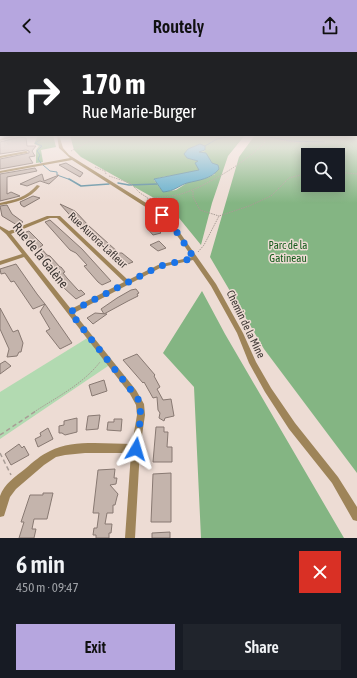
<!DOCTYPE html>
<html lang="en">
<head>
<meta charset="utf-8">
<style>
  body { margin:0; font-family:"Asap Condensed",sans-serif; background:#20242c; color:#f1f3f6; height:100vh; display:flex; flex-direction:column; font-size:15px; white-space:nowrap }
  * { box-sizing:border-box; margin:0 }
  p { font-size:13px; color:#9ea1a6 }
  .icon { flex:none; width:22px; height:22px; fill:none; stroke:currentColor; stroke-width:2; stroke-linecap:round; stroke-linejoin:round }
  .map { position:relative; height:486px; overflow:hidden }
  .details { display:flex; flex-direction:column; background:#171b24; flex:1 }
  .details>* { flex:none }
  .hud { position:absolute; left:0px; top:0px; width:357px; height:84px; box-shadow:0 2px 10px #0003; background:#202124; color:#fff; overflow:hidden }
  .buttons { position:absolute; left:301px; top:96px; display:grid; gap:8px }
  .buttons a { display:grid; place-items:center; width:44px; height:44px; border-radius:0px; background:#171b24; box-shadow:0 2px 10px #0003; font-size:20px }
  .pin { position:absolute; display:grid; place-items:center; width:34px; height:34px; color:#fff; margin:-17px; border-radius:8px; box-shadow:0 2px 6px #0006 }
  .me { position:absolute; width:44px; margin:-22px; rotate:7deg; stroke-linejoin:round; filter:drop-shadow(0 0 3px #0008) }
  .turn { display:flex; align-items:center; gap:14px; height:84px; padding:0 16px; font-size:18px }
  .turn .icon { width:52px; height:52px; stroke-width:2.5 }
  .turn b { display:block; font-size:28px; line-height:34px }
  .round { display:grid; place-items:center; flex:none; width:42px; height:42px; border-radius:0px; background:#20242c }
  .head { display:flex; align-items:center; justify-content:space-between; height:68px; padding:0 16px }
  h1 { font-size:24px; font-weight:600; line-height:30px }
  .button { display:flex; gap:8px; margin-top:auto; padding:8px 16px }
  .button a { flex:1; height:46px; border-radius:0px; background:#b6a6df; color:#111; font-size:16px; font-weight:600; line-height:46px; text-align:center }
  .button a+a { background:#20242c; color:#f1f3f6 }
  header { display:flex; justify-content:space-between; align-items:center; height:52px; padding:0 16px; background:#b6a6df; color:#111; font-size:18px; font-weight:600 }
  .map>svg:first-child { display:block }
  .green { fill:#b2dab1 }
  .forest { fill:#84b583; fill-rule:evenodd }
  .water { fill:#5eacca; stroke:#54899d }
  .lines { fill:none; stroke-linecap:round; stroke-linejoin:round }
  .stream-far1 { stroke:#54899d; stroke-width:1 }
  .stream { stroke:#54899d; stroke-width:1.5 }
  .building { fill:#c4b4ac; stroke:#887972 }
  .path-far1 { stroke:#a89c95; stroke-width:1; stroke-dasharray:1.5 1; stroke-linecap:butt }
  .path { stroke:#a89c95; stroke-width:1.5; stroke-dasharray:4.5 3; stroke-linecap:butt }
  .minor { fill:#9e8459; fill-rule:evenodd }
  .route { stroke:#1a73e8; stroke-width:7; stroke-dasharray:0 12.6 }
  .labels { text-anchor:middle; stroke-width:3; stroke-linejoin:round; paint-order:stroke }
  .street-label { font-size:11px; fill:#3c3633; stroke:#eddcd4 }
  .park-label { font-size:11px; fill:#145b1b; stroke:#eddcd4 }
  .near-street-label { font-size:13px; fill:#3c3633; stroke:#eddcd4 }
</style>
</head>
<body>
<header><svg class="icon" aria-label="back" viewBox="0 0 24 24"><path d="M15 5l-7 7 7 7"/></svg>Routely<svg class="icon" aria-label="share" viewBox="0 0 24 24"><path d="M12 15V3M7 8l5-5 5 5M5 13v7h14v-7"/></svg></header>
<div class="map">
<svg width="357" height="486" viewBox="0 0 357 486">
  <rect width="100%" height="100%" fill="#eddcd4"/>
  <polygon class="green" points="89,285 111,312 0,387 0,340"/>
  <g class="forest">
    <polygon points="38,83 53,83 56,95 41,98 43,110 36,111 36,98 39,94 34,92"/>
    <path d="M70 83H245L228 104 212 151 201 193 170 155 81 105 74 98ZM200 92 205 96V99L198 100 205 101 212 111 215 122 209 125 187 131 176 138 163 140 154 128C168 121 186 125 199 118L198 109 187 106 188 97Z"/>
    <path d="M255 83H357V421L264 297 210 205 239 105ZM308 103H338V133H308Z"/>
    <polygon points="202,239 225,282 344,486 201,486 194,335 163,301"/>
  </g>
  <path class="water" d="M200 92 205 94V98L199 100 206 101 212 111 218 113 219 117C211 127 199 128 187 131 178 134 175 139 163 140L154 127 199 118 195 111 198 109 187 106 184 102 188 97Z"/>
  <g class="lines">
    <g class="stream-far1">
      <polyline points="254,83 263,84"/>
      <polyline points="265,84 289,89 324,90"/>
      <polyline points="205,94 217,87 237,83"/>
      <polyline points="41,111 38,107 40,103 37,99 42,94 35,91 48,83"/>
      <polyline points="43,113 50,119 57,120 57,123 71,128"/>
    </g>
    <g class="stream">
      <polyline points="69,127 81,134 109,132"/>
      <polyline points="118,131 129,133 157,132"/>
    </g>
  </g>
  <g class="building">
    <polygon points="20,85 26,86 27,94 36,94 32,99 35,104 29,105 33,111 0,117 0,107 29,101 29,99 26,98 0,102 0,90"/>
    <polygon points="66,111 83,121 80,125 59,113"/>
    <polygon points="35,116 37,119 7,125 7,142 11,140 20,144 0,149 0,122"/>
    <polygon points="42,122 44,129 59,123 49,132 40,129 27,134 20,132"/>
    <polygon points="33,144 40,146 24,155 21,153 20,150"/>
    <polygon points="60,152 75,159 89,174 119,201 122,201 133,210 125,213 122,211 75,169"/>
    <polygon points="7,153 12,162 23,170 17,173 2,164 0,154"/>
    <polygon points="50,168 82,197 111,229 102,233 98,230 84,214 87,213 76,201 70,198 45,170"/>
    <polygon points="153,173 161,181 153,183 146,175"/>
    <polygon points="29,179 43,193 40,195 47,203 50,204 60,215 61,215 65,220 63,221 67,226 77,237 79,239 81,238 85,242 76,247 64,236 44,209 21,182"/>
    <polygon points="159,189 166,196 158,199 150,193"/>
    <polygon points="16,212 37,242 45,252 33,257 14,229 11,230 5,221 1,222 0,217"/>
    <polygon points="136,237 139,241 137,242 138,244 128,249 104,262 101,257 117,246 131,238"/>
    <polygon points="45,252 72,291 60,297 46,279 50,277 40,260"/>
    <polygon points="0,256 13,280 18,278 23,291 21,300 19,300 17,304 7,305 9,297 0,277"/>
    <polygon points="95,261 107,262 93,272 87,266"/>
    <polygon points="137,302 155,323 154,324 160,335 157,337 163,348 171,347 174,364 165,366 164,369 159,366 160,361 158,358 157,345 153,346 144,330 143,331 123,308"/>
    <polygon points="5,309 11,314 0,322 0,312"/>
    <polygon points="104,328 107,339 92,344 89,333"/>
    <polygon points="100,363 98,377 86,378 88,364"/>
    <polygon points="77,366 77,380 65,383 62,381 59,381 59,374 64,373 64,369"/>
    <polygon points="114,367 122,367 121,379 107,378 108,370 114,370"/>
    <polygon points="156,375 164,375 164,380 168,380 167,395 172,395 172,410 153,410"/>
    <polygon points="48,376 53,387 38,395 35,387 41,384 40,381"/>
    <polygon points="19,392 22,396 24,394 29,403 11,413 5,402"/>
    <polygon points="115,417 114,426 117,426 116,432 110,433 118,442 117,445 115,453 113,453 113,461 107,461 105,472 112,472 111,481 109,481 109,486 96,486 96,483 93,483 94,476 97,476 99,461 93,461 98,418"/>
    <polygon points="171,421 171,470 151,470 153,422"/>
    <polygon points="43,441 53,441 47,467 34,467 32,477 36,477 34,486 19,486 24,470 21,470 30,443 43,443"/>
    <polygon points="170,480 170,486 152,486 152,481"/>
  </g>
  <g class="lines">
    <g class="path-far1">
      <polyline points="123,83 150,87 165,83"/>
      <polyline points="265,86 302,91 340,91"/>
      <polyline points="71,99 95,86 104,83"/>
      <polyline points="326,103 323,101 324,99 338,94 340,91 338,83"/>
      <polyline points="95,115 105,119 106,122"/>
      <polyline points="338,120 357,122"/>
      <polyline points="109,124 130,131 140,141 148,146"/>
      <polyline points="193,139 193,145 200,158 219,164"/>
      <path d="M147 147C158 145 170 145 181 142 205 135 248 109 265 90L264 83"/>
      <polyline points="198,200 204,193 219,164 249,154 271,144 289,126 308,121"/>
      <path d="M34 360C57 345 83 332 100 310"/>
    </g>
    <g class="path">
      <polyline points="0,383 36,359"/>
      <polyline points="0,401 11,423"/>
    </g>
    <g class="minor">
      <polygon points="14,83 18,83 0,89 0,87"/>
      <path d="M57 83H59L63 96 69 103 159 159 168 166 178 178 216 232 243 281 256 310 271 336 295 371 338 425 357 455V469L353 468 332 431 289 377 265 340 249 311 237 281 211 234 193 208 162 215 74 261 136 338 144 352 145 363 140 397 135 486H125L131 401H85L65 403 56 405 44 413 16 437 10 445 4 464 0 465C0 458 0 450 0 444 4 432 16 424 25 417 33 410 41 403 50 399 73 387 107 392 132 392L137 363 136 353 130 342 24 205 0 213V209L22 202 6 182 0 177V174L9 179 47 164H60L128 228 158 213 192 205C181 189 171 173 155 161L72 108 0 121V119L70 106 59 96ZM50 166H57L124 230 71 257 11 182Z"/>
      <polygon points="26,99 28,100 27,101 0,106 0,104"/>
      <path d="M37 133 40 134C30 147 15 151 0 153V151C14 148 27 145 37 133Z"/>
    </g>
  </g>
  <linearGradient id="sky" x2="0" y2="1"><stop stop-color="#71b1dc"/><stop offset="0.55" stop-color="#f7efec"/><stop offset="1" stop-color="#f7efec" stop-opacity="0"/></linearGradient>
  <rect width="357" height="151" fill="url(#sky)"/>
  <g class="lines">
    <polyline class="route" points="136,397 141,363 138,347 70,260 160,214 194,206 176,179 162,163"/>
  </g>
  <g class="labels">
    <g class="street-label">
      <text transform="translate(98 188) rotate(43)" y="4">Rue Aurora-Lafleur</text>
      <text transform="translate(246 272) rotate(64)" y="4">Chemin de la Mine</text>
    </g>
    <g class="park-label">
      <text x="288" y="197">Parc de la<tspan x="288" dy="13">Gatineau</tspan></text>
    </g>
    <g class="near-street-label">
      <text transform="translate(41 203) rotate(51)" y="5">Rue de la Galène</text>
    </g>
  </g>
</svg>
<div class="buttons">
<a><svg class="icon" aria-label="search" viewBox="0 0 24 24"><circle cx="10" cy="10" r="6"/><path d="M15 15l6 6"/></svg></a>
</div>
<div class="pin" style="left:162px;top:163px;background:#d93025"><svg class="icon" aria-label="arrive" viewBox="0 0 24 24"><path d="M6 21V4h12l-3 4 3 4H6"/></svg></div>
<svg class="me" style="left:136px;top:397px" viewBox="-20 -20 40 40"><path d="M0-17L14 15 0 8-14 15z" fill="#1a73e8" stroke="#fff" stroke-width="4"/></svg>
<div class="hud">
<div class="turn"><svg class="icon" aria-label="right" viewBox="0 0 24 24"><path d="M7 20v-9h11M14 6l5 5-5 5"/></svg><div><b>170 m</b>Rue Marie-Burger</div></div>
</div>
</div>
<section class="details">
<div class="head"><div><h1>6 min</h1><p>450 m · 09:47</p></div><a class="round" style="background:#d93025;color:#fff"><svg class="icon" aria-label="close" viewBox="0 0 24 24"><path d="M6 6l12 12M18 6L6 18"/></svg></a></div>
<div class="button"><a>Exit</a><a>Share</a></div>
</section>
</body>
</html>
